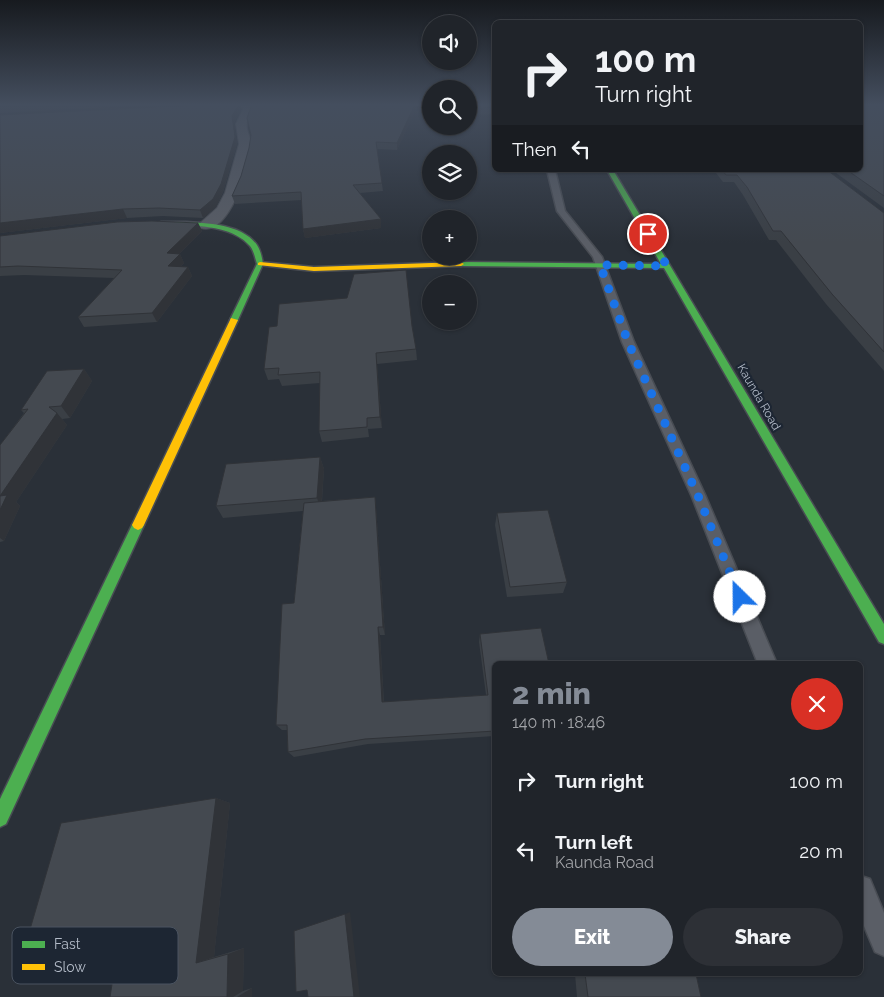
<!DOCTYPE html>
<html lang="en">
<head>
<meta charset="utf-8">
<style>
  body { margin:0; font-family:Raleway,sans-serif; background:#2d3036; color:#f1f3f6; height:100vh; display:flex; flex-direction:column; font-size:19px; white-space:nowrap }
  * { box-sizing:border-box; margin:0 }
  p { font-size:16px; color:#a2a4a8 }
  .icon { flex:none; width:28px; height:28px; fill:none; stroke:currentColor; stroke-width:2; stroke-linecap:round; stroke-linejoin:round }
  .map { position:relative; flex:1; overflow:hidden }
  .side { position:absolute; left:492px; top:661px; width:371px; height:315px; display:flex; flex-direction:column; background:#20242a; border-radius:8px; box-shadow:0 1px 4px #0004,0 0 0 1px #3d4147 }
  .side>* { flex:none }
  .guide { position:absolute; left:492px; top:20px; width:371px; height:152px; border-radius:8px; box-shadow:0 1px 4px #0004,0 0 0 1px #3d4147; background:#20242a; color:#f1f3f6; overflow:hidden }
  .controls { position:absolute; left:422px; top:15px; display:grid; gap:10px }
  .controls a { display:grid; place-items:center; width:55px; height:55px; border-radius:50%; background:#20242a; box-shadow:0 1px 4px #0004,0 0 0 1px #3d4147; font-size:25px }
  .pin { position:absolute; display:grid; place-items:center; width:42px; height:42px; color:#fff; margin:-21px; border:2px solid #fff; border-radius:50%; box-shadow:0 1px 5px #0007 }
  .me { position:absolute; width:55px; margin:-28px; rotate:337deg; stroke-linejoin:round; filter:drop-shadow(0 0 4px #0008) }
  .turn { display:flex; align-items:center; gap:18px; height:105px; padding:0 20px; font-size:22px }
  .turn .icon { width:65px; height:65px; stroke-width:2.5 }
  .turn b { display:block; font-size:35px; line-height:42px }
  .then { display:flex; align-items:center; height:48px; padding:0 20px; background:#0003; gap:10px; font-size:19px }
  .round { display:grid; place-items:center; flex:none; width:52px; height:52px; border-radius:26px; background:#2d3036 }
  .summary { display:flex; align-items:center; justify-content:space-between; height:85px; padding:0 20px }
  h1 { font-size:30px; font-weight:800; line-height:38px; color:#848b96 }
  .cta { display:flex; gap:10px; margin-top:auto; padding:10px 20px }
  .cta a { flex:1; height:58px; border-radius:30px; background:#848b96; color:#fff; font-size:20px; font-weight:800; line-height:58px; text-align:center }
  .cta a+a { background:#2d3036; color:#f1f3f6 }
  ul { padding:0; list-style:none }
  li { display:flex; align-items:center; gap:15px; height:70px; padding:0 20px }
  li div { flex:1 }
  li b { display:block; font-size:19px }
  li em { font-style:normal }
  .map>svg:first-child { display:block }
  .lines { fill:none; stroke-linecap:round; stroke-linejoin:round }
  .lane-casing { stroke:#484c53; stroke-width:3 }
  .street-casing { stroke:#484c53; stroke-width:2 }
  .fast-casing { stroke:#484c53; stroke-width:3 }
  .slow-casing { stroke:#484c53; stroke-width:3 }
  .lane { fill:#5a5e66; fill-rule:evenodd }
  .street { fill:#5a5e66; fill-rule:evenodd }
  .fast { fill:#4caf50; fill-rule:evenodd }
  .slow { fill:#ffc107; fill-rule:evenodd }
  .wall { fill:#3a3f45 }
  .shaded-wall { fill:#303338 }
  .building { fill:#444950; stroke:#303338 }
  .route { stroke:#1a73e8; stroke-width:9; stroke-dasharray:0 16.2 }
  .labels { text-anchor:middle; stroke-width:4.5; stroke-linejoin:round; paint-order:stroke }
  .street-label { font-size:12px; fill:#b4bcc9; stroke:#1d2633 }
  .key { fill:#1d2633; stroke:#4a5360; stroke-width:1 }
  .key-label { font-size:14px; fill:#b4bcc9 }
</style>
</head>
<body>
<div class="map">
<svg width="884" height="997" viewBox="0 0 884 997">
  <rect width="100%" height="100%" fill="#2a3038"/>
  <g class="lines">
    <defs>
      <g id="lane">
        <polygon points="547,170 555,170 565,211 602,257 634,342 706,497 777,664 758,664 692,497 622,342 593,257 557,211"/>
        <polygon points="861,876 870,879 884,913 884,956 875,952 861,919"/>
      </g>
      <path id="street" d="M200 104H255C252 110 249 116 247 122 245 129 251 137 251 145 249 167 230 236 201 228L198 225 217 208 225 193 239 144 236 124 244 107 204 109 199 106Z"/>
      <g id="fast">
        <polygon points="607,170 613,170 884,624 884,644 879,642 664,268 461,266 458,264 461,262 661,264"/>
        <path d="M184 222C207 223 242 224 257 245 261 251 262 258 263 264L237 322 230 320 257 264C255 258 254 251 250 246 230 223 188 225 161 226L158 224 161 222Z"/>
        <polygon points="138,520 142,522 144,525 6,824 0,827 0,799 132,525 134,522"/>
      </g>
      <g id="slow">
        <polygon points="260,262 314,267 461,262 464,264 461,266 314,271 258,265 258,263"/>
        <polygon points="231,318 238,320 144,525 142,528 138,530 134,528 132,525"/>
      </g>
    </defs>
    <use href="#lane" class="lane-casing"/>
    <use href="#street" class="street-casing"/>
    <use href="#fast" class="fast-casing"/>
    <use href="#slow" class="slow-casing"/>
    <use href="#lane" class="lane"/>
    <use href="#street" class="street"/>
    <use href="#fast" class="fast"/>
    <use href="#slow" class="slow"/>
  </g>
  <g class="wall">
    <polygon points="0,104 166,104 0,113"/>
    <polygon points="216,104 240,104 241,109 234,123 237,144 223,192 216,207 203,218 163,216 127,218 0,233 0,115"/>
    <polygon points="252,104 418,104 397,150 377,149 383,191 360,193 381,219 381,228 305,238 303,229 302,200 235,204 232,196 241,176 249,148 251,135"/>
    <polygon points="469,104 495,104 495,114 469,115"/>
    <polygon points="884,104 884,208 832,170 861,170"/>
    <polygon points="693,170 827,170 884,213 884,371 826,304 776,240 769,240 743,195 734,182 723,182 716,173 695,173"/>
    <polygon points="198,223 202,231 179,254 180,254 184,263 180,267 188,267 192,276 157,322 84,327 78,317 114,278 24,275 0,276 0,236"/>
    <polygon points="412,326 416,349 417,360 377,364 382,428 368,429 369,437 322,442 319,431 320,383 282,386 279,379 268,380 264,369"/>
    <polygon points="84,369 92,381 70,418 62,419 67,425 16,502 20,506 4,541 0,542 0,445 24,413 21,410"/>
    <polygon points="320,457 324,469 322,501 375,497 376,507 385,635 380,635 384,702 486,695 479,642 480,634 495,664 495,736 368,744 294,757 288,752 287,730 282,730 276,725 294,603 303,511 223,518 216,506"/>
    <polygon points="497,513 567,582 563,593 507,597 495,525"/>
    <polygon points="216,798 230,803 214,957 244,948 243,991 252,988 252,997 110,997"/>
    <polygon points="575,974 696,974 701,997 577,997"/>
  </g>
  <g class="shaded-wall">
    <polygon points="239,104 240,104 241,109 234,123 237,144 223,192 216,207 203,218 200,210 232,116"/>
    <polygon points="415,104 418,104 397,150 397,143"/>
    <polygon points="123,209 127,218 0,233 0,223"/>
    <polygon points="381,219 381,228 305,238 303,229"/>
    <polygon points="198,223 202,231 171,262 167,253"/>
    <polygon points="180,254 184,263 172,275 168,266"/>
    <polygon points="188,267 192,276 157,322 152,313"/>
    <polygon points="376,353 377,364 382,428 380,417"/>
    <polygon points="84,369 92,381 70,418 61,406"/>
    <polygon points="57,413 67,425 16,502 20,506 4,541 0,538 0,496"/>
    <polygon points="320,457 324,469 321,510 317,498"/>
    <polygon points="375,497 376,507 385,635 383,627"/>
    <polygon points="378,627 380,635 384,708 382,702"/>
    <polygon points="216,798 230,803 214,957 196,963"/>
    <polygon points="350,912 360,997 354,997 345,914"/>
    <polygon points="244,948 243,991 233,997 227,997 228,954"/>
    <polygon points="252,988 252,997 237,997"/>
  </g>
  <g class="building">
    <polygon points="0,104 40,104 0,106"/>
    <polygon points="216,104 239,104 232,116 235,137 221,184 213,199 200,210 159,208 123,209 0,223 0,115"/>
    <polygon points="252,104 415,104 397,143 376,142 382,183 353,185 381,219 303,229 301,192 232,196 241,176 249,148 251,135 247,118"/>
    <polygon points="469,104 495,104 495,107 469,109"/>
    <polygon points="861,104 884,104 884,196 847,170 861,170"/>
    <polygon points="722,170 827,170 884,213 884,352 832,294 781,231 773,231 747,187 737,175 726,175"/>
    <polygon points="152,221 198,223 167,253 180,254 168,266 188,267 152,313 78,317 122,270 18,266 0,267 0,236 117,222"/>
    <polygon points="406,270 412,326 416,349 376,353 380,417 367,418 367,427 319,431 320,372 278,375 279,368 264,369 269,327 277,326 279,304 347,298 354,274"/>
    <polygon points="84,369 61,406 49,407 57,413 0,496 7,495 0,510 0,445 28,409 21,410 47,371"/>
    <polygon points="320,457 317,498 216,506 226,464"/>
    <polygon points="375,497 383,627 378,627 382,702 488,695 480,634 541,628 549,664 495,664 495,731 365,739 288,752 287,725 276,725 282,604 294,603 304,503"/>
    <polygon points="548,510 567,582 510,587 497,513"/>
    <polygon points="216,798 196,963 228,954 227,997 110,997 120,933 24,950 61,823"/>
    <polygon points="345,914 354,997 308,997 307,990 296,992 294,931"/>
    <polygon points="585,974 696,974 701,997 588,997"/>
  </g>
  <linearGradient id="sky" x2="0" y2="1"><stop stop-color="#171a1f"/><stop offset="0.43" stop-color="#444e5e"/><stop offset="1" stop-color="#444e5e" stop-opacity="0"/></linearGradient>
  <rect width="884" height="243" fill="url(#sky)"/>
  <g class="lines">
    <polyline class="route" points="648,234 667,266 600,265 628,342 699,498 740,597"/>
  </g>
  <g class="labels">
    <g class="street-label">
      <text transform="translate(759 397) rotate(60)" y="4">Kaunda Road</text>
    </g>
  </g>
  <rect x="12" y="927" width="166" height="57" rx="8" class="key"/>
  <rect x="22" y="941" width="23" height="7" fill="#4caf50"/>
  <rect x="22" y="964" width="23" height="6" fill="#ffc107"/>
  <g class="key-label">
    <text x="54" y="949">Fast</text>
    <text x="54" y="972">Slow</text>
  </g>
</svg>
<div class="controls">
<a><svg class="icon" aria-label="sound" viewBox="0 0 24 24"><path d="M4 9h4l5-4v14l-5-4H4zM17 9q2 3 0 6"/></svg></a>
<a><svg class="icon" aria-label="search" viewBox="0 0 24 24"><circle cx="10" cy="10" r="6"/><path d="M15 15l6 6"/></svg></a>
<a><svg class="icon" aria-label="layers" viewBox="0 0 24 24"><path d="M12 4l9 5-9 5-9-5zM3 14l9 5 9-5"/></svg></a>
<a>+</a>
<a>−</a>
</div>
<div class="pin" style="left:648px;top:234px;background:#d93025"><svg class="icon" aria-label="arrive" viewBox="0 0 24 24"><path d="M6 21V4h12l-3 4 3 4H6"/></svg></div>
<svg class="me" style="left:740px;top:597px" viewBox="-20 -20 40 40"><circle r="19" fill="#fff"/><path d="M0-13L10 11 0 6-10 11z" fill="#1a73e8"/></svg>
<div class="guide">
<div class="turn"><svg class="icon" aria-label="right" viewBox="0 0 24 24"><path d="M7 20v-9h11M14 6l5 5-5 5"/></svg><div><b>100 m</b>Turn right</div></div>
<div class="then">Then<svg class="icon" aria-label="left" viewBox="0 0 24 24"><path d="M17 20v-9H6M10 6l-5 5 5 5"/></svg></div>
</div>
<section class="side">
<div class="summary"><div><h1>2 min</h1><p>140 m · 18:46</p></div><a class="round" style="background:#d93025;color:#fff"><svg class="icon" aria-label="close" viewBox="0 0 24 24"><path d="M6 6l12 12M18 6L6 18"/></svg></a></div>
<ul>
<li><svg class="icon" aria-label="right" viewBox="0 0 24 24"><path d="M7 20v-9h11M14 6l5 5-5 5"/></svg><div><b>Turn right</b></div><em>100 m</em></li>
<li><svg class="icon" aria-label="left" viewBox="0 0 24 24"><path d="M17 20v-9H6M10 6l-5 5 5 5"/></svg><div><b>Turn left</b><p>Kaunda Road</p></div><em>20 m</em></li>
</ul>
<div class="cta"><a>Exit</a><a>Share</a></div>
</section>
</div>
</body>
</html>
